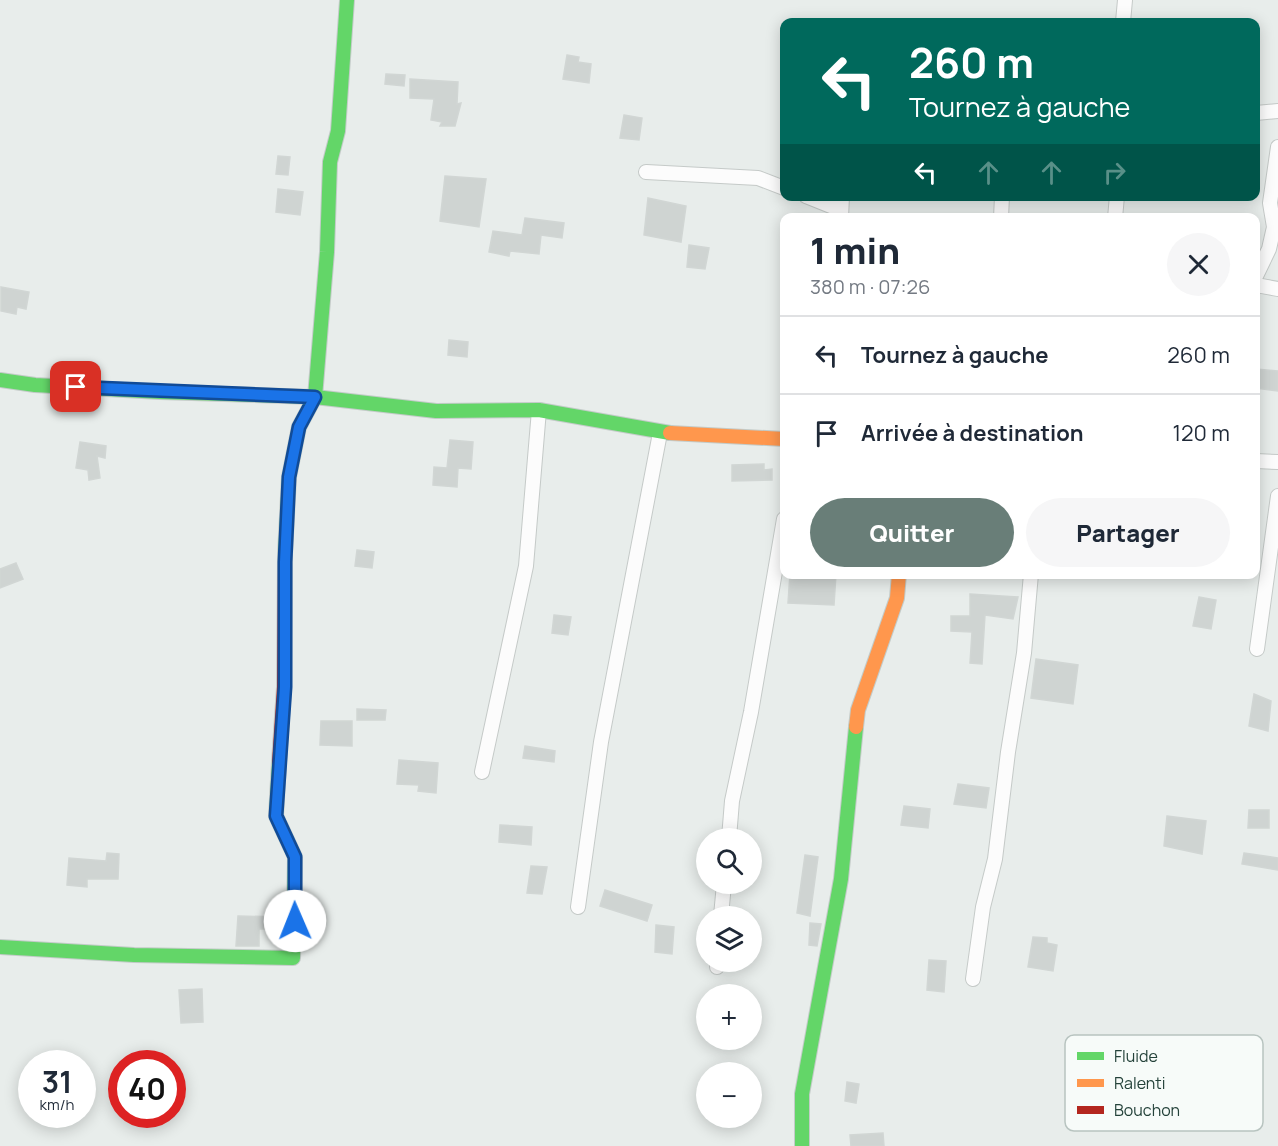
<!DOCTYPE html>
<html lang="fr">
<head>
<meta charset="utf-8">
<style>
  body { margin:0; font-family:Manrope,sans-serif; background:#f6f6f7; color:#1f2937; height:100vh; display:flex; flex-direction:column; font-size:22px; white-space:nowrap }
  * { box-sizing:border-box; margin:0 }
  p { font-size:20px; color:#747a83 }
  .icon { flex:none; width:33px; height:33px; fill:none; stroke:currentColor; stroke-width:2; stroke-linecap:round; stroke-linejoin:round }
  .map { position:relative; flex:1; overflow:hidden }
  .panel { position:absolute; left:780px; top:213px; width:480px; height:366px; display:flex; flex-direction:column; background:#fff; border-radius:12px; box-shadow:0 3px 15px #0003 }
  .panel>* { flex:none }
  .guide { position:absolute; left:780px; top:18px; width:480px; height:183px; border-radius:12px; box-shadow:0 3px 15px #0003; background:#00695c; color:#fff; overflow:hidden }
  .buttons { position:absolute; left:696px; top:828px; display:grid; gap:12px }
  .buttons a { display:grid; place-items:center; width:66px; height:66px; border-radius:50%; background:#fff; box-shadow:0 3px 15px #0003; font-size:30px }
  .speed { position:absolute; left:18px; top:1050px; display:flex; gap:12px; font-size:30px; font-weight:700; text-align:center }
  .speed>* { display:grid; place-content:center; width:78px; height:78px; border-radius:50%; background:#fff; box-shadow:0 3px 15px #0003; line-height:1 }
  .speed small { font-size:15px; font-weight:400 }
  .speed .limit { border:9px solid #d22; background:#fff; color:#111 }
  .pin { position:absolute; display:grid; place-items:center; width:51px; height:51px; color:#fff; margin:-26px; border-radius:12px; box-shadow:0 3px 9px #0006 }
  .me { position:absolute; width:66px; margin:-33px; rotate:359deg; stroke-linejoin:round; filter:drop-shadow(0 0 4px #0008) }
  .turn { display:flex; align-items:center; gap:21px; height:126px; padding:0 30px; font-size:27px }
  .turn .icon { width:78px; height:78px; stroke-width:2.5 }
  .turn b { display:block; font-size:42px; line-height:51px }
  .lanes { display:flex; align-items:center; height:57px; padding:0 30px; background:#0003; justify-content:center; gap:30px; direction:ltr }
  .lanes .off { opacity:.35 }
  .round { display:grid; place-items:center; flex:none; width:63px; height:63px; border-radius:32px; background:#f6f6f7 }
  .summary { display:flex; align-items:center; justify-content:space-between; height:102px; padding:0 30px }
  h1 { font-size:36px; font-weight:800; line-height:45px }
  .primary-button { display:flex; gap:12px; margin-top:auto; padding:12px 30px }
  .primary-button a { flex:1; height:69px; border-radius:36px; background:#697e78; color:#fff; font-size:24px; font-weight:800; line-height:69px; text-align:center }
  .primary-button a+a { background:#f6f6f7; color:#1f2937 }
  ul { padding:0; list-style:none }
  li { display:flex; align-items:center; gap:18px; height:78px; padding:0 30px; border-top:2px solid #e0e1e3 }
  li div { flex:1 }
  li b { display:block; font-size:22px }
  li em { font-style:normal }
  .map>svg:first-child { display:block }
  .building { fill:#cfd4d2; stroke:#d1d6d4; stroke-width:1.5 }
  .lines { fill:none; stroke-linecap:round; stroke-linejoin:round }
  .street-casing { stroke:#c5cac8; stroke-width:16 }
  .fast-casing { stroke:#c3cbc8; stroke-width:16 }
  .slow-casing { stroke:#c3cbc8; stroke-width:16 }
  .jam-casing { stroke:#c3cbc8; stroke-width:16 }
  .street { stroke:#fcfcfc; stroke-width:14 }
  .fast { stroke:#63d668; stroke-width:14 }
  .slow { stroke:#ff974d; stroke-width:14 }
  .jam { stroke:#b3261e; stroke-width:14 }
  .route-casing { stroke:#114b97; stroke-width:15 }
  .route { stroke:#1a73e8; stroke-width:10 }
  .key { fill:#f7fbf9; stroke:#b8c4c0; stroke-width:1.5 }
  .key-label { font-size:16px; fill:#24423a }
</style>
</head>
<body>
<div class="map">
<svg width="1278" height="1146" viewBox="0 0 1278 1146">
  <rect width="100%" height="100%" fill="#e8edeb"/>
  <g class="building">
    <polygon points="567,55 579,57 578,62 591,64 589,83 563,79"/>
    <polygon points="386,74 405,75 404,86 385,84"/>
    <polygon points="410,79 458,82 457,104 461,103 455,126 440,126 442,122 431,120 434,99 410,98"/>
    <polygon points="624,115 642,118 639,140 620,138"/>
    <polygon points="278,156 290,157 288,175 276,174"/>
    <polygon points="445,176 486,179 479,227 440,221"/>
    <polygon points="278,189 303,192 300,215 276,212"/>
    <polygon points="648,198 686,206 681,242 644,235"/>
    <polygon points="525,218 564,223 562,238 541,235 539,254 510,251 509,256 489,252 493,231 522,235"/>
    <polygon points="689,245 709,248 705,269 687,267"/>
    <polygon points="1,287 29,292 26,309 17,307 16,314 1,311"/>
    <polygon points="449,340 468,342 467,357 448,355"/>
    <polygon points="1256,369 1278,371 1278,391 1256,388"/>
    <polygon points="450,440 473,442 471,469 458,468 457,487 433,485 434,467 447,468"/>
    <polygon points="80,442 106,446 105,458 97,456 100,478 89,480 88,470 76,468"/>
    <polygon points="764,464 764,470 772,469 772,480 732,481 732,465"/>
    <polygon points="357,550 374,552 372,568 355,566"/>
    <polygon points="16,563 23,579 0,588 0,569"/>
    <polygon points="790,574 836,574 834,605 788,603"/>
    <polygon points="970,594 1018,597 1013,619 985,615 982,664 970,663 972,632 951,631 951,616 970,616"/>
    <polygon points="1199,597 1216,600 1211,629 1193,626"/>
    <polygon points="554,615 571,617 568,635 552,633"/>
    <polygon points="1036,659 1078,665 1073,704 1031,698"/>
    <polygon points="1254,694 1271,701 1268,731 1249,726"/>
    <polygon points="357,709 386,710 385,720 357,720"/>
    <polygon points="321,721 352,721 352,746 320,745"/>
    <polygon points="525,746 555,751 554,762 523,758"/>
    <polygon points="399,760 438,763 436,793 418,791 419,785 397,784"/>
    <polygon points="958,784 989,788 986,808 954,804"/>
    <polygon points="904,806 930,809 928,828 901,825"/>
    <polygon points="1249,810 1269,810 1269,828 1248,828"/>
    <polygon points="1167,816 1206,821 1202,854 1164,846"/>
    <polygon points="500,825 532,827 531,845 499,842"/>
    <polygon points="107,853 119,854 118,879 87,879 87,887 67,885 69,858 106,861"/>
    <polygon points="1244,853 1278,858 1278,870 1242,864"/>
    <polygon points="805,855 818,857 810,916 797,913"/>
    <polygon points="531,866 547,867 542,894 527,893"/>
    <polygon points="605,890 652,905 647,921 600,906"/>
    <polygon points="238,916 283,917 282,929 259,929 259,946 236,946"/>
    <polygon points="810,923 821,924 817,946 809,945"/>
    <polygon points="656,925 674,927 672,954 655,952"/>
    <polygon points="1033,937 1047,938 1047,943 1057,945 1053,971 1028,967"/>
    <polygon points="929,960 946,961 944,992 927,990"/>
    <polygon points="202,989 203,1022 181,1023 179,990"/>
    <polygon points="847,1082 859,1084 856,1103 845,1101"/>
    <polygon points="883,1133 884,1146 851,1146 850,1135"/>
  </g>
  <g class="lines">
    <defs>
      <g id="street">
        <polyline points="1123,22 1125,0"/>
        <polyline points="1256,113 1278,111"/>
        <polyline points="646,172 758,178 784,188"/>
        <polyline points="806,196 841,210"/>
        <polyline points="841,218 842,196"/>
        <polyline points="1001,218 1002,196"/>
        <polyline points="1115,218 1117,196"/>
        <polyline points="1256,276 1269,249 1274,227 1270,203 1278,147"/>
        <polyline points="1256,285 1278,289"/>
        <polyline points="1256,461 1278,462"/>
        <polyline points="1257,649 1278,496"/>
        <polyline points="482,772 526,566 539,410"/>
        <polyline points="729,838 732,801 751,712 784,519"/>
        <polyline points="578,907 601,742 660,433"/>
        <polyline points="721,916 724,884"/>
        <polyline points="717,967 717,962"/>
        <polyline points="973,979 983,907 995,859 1008,752 1024,653 1031,574"/>
      </g>
      <g id="fast">
        <polyline points="0,380 35,385 160,392 315,397 436,411 539,410 670,433"/>
        <polyline points="285,554 289,477 299,427 315,397 327,252 330,162 338,131 347,0"/>
        <polyline points="0,947 134,955 293,958 295,857 276,816 279,762"/>
        <polyline points="802,1146 802,1094 841,879 856,727"/>
      </g>
      <g id="slow">
        <polyline points="670,433 784,439"/>
        <polyline points="856,727 858,710 897,598 899,574"/>
      </g>
      <polyline id="jam" points="279,762 284,687 285,554"/>
    </defs>
    <use href="#street" class="street-casing"/>
    <use href="#fast" class="fast-casing"/>
    <use href="#slow" class="slow-casing"/>
    <use href="#jam" class="jam-casing"/>
    <use href="#street" class="street"/>
    <use href="#fast" class="fast"/>
    <use href="#slow" class="slow"/>
    <use href="#jam" class="jam"/>
  </g>
  <g class="lines">
    <defs>
      <polyline id="route" points="76,387 315,397 299,427 289,477 285,562 285,687 276,816 295,857 295,921"/>
    </defs>
    <use href="#route" class="route-casing"/>
    <use href="#route" class="route"/>
  </g>
  <rect x="1065" y="1035" width="198" height="96" rx="9" class="key"/>
  <rect x="1077" y="1052" width="27" height="8" fill="#63d668"/>
  <rect x="1077" y="1079" width="27" height="8" fill="#ff974d"/>
  <rect x="1077" y="1106" width="27" height="8" fill="#b3261e"/>
  <g class="key-label">
    <text x="1114" y="1062">Fluide</text>
    <text x="1114" y="1089">Ralenti</text>
    <text x="1114" y="1116">Bouchon</text>
  </g>
</svg>
<div class="buttons">
<a><svg class="icon" aria-label="search" viewBox="0 0 24 24"><circle cx="10" cy="10" r="6"/><path d="M15 15l6 6"/></svg></a>
<a><svg class="icon" aria-label="layers" viewBox="0 0 24 24"><path d="M12 4l9 5-9 5-9-5zM3 14l9 5 9-5"/></svg></a>
<a>+</a>
<a>−</a>
</div>
<div class="speed"><div>31<small>km/h</small></div><div class="limit">40</div></div>
<div class="pin" style="left:76px;top:387px;background:#d93025"><svg class="icon" aria-label="arrive" viewBox="0 0 24 24"><path d="M6 21V4h12l-3 4 3 4H6"/></svg></div>
<svg class="me" style="left:295px;top:921px" viewBox="-20 -20 40 40"><circle r="19" fill="#fff"/><path d="M0-13L10 11 0 6-10 11z" fill="#1a73e8"/></svg>
<div class="guide">
<div class="turn"><svg class="icon" aria-label="left" viewBox="0 0 24 24"><path d="M17 20v-9H6M10 6l-5 5 5 5"/></svg><div><b>260 m</b>Tournez à gauche</div></div>
<div class="lanes"><svg class="icon" aria-label="left" viewBox="0 0 24 24"><path d="M17 20v-9H6M10 6l-5 5 5 5"/></svg><svg class="icon off" aria-label="ahead" viewBox="0 0 24 24"><path d="M12 20V5M6 11l6-6 6 6"/></svg><svg class="icon off" aria-label="ahead" viewBox="0 0 24 24"><path d="M12 20V5M6 11l6-6 6 6"/></svg><svg class="icon off" aria-label="right" viewBox="0 0 24 24"><path d="M7 20v-9h11M14 6l5 5-5 5"/></svg></div>
</div>
<section class="panel">
<div class="summary"><div><h1>1 min</h1><p>380 m · 07:26</p></div><a class="round"><svg class="icon" aria-label="close" viewBox="0 0 24 24"><path d="M6 6l12 12M18 6L6 18"/></svg></a></div>
<ul>
<li><svg class="icon" aria-label="left" viewBox="0 0 24 24"><path d="M17 20v-9H6M10 6l-5 5 5 5"/></svg><div><b>Tournez à gauche</b></div><em>260 m</em></li>
<li><svg class="icon" aria-label="arrive" viewBox="0 0 24 24"><path d="M6 21V4h12l-3 4 3 4H6"/></svg><div><b>Arrivée à destination</b></div><em>120 m</em></li>
</ul>
<div class="primary-button"><a>Quitter</a><a>Partager</a></div>
</section>
</div>
</body>
</html>
